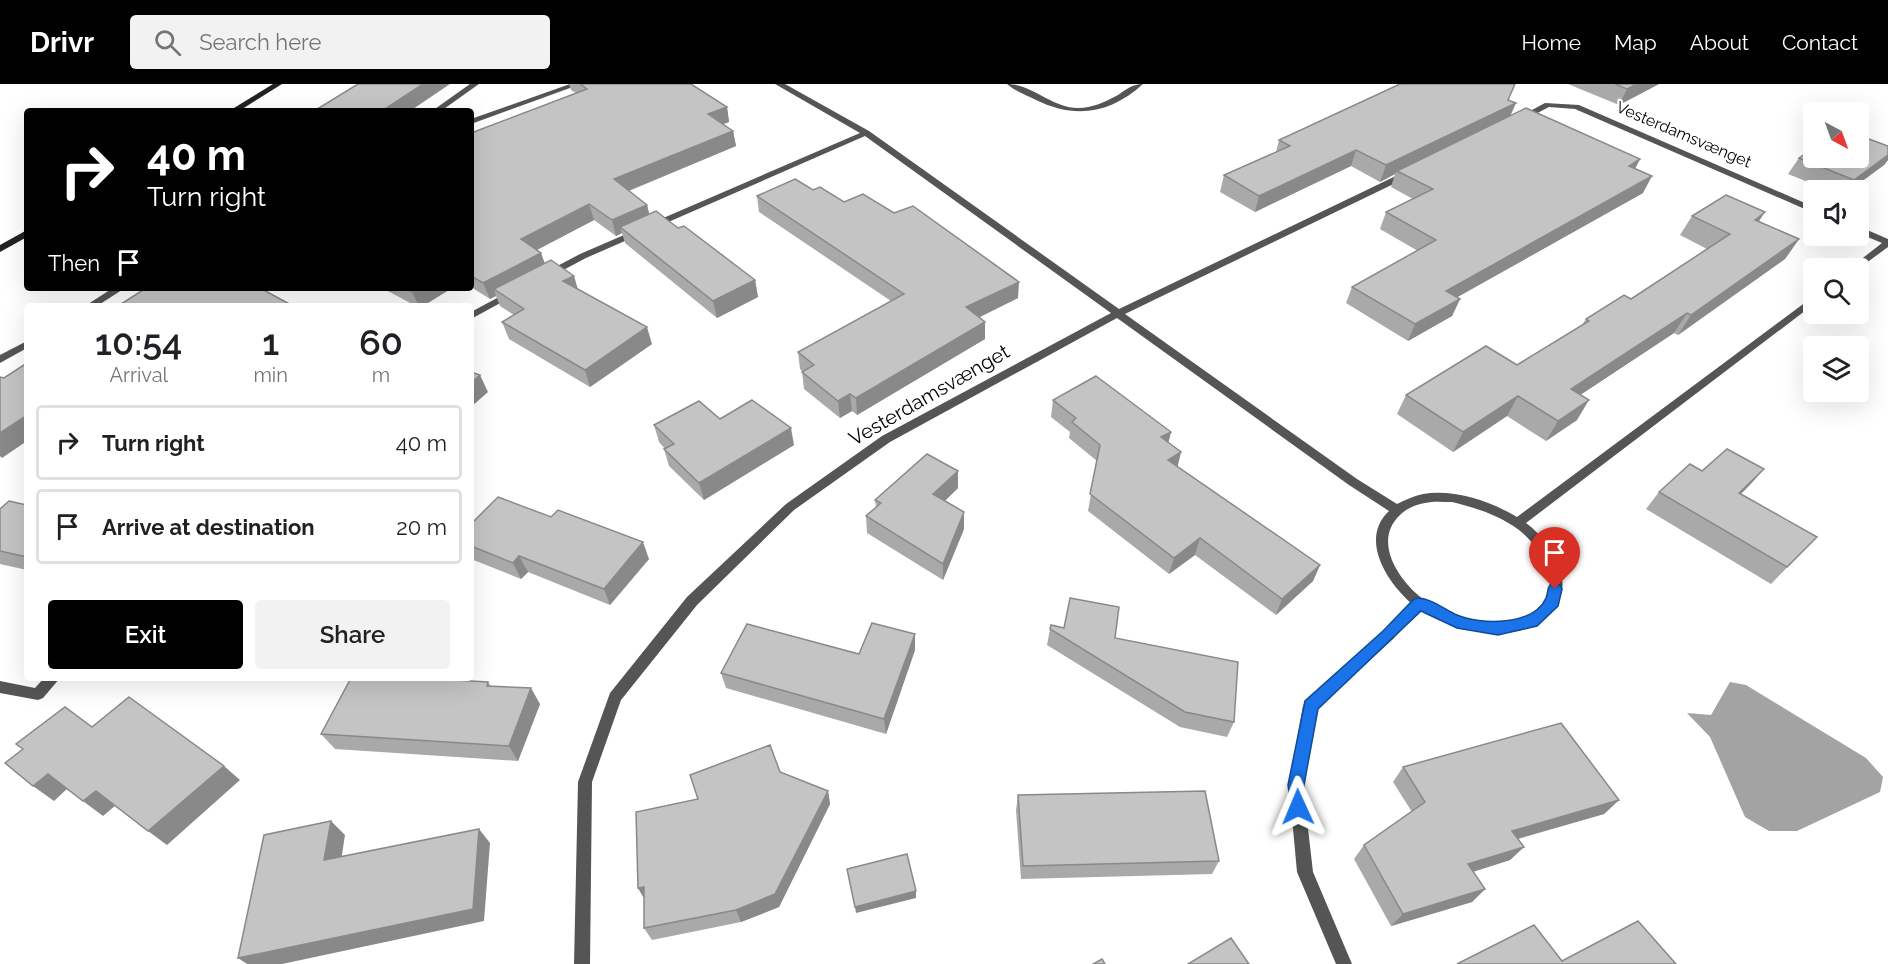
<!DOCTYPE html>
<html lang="en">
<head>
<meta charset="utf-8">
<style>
  body { margin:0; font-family:Raleway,sans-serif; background:#f2f2f2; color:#202124; height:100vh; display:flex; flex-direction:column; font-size:22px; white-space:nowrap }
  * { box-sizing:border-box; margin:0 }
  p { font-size:20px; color:#757577 }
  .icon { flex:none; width:33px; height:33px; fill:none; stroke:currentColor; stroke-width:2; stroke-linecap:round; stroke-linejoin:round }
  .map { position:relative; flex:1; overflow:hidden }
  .side { position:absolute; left:24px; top:219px; width:450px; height:378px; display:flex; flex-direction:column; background:#fff; border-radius:6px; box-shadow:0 6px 24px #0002 }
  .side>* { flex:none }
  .hud { position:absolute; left:24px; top:24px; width:450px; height:183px; border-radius:6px; box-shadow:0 6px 24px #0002; background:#000; color:#fff; overflow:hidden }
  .needle { width:39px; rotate:139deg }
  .fabs { position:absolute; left:1803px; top:18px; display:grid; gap:12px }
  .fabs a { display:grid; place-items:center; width:66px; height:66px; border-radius:6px; background:#fff; box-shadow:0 6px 24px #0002; font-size:30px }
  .pin { position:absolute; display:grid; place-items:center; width:51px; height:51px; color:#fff; margin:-62px -26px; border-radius:50% 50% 50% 0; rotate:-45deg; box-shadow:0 0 6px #0007 }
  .pin .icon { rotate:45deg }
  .me { position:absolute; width:66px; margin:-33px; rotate:359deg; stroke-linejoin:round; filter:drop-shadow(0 0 4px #0008) }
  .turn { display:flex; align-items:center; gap:21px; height:126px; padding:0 24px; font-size:27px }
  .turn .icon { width:78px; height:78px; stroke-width:2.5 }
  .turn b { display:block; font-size:42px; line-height:51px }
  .then { display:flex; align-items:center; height:57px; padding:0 24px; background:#0003; gap:12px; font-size:22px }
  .eta { display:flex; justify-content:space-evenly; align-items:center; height:102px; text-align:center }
  .eta b { font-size:36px; font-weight:600; line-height:42px }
  .button { display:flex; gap:12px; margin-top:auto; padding:12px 24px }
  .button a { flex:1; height:69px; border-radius:6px; background:#000; color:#fff; font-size:24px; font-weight:600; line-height:69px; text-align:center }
  .button a+a { background:#f2f2f2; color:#202124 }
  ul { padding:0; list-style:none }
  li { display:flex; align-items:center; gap:18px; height:75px; margin:0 12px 9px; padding:0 12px; border:3px solid #e0e0e0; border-radius:6px }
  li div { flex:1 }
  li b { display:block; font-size:22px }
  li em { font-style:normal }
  header { display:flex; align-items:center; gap:36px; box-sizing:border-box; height:84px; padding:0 30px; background:#000; color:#fff }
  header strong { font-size:28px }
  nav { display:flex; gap:33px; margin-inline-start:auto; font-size:21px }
  .search { width:420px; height:54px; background:#f2f2f2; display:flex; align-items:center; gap:15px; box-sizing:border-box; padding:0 21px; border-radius:6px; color:#757577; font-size:22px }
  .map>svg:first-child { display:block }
  .water { fill:#a3a3a3 }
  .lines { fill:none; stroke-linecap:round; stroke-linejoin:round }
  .street { fill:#555; fill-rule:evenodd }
  .secondary { fill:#222; fill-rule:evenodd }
  .wall { fill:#a9a9a9 }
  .shaded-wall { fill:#898989 }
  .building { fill:#c4c4c4; stroke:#898989; stroke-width:1.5 }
  .route { fill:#1a73e8; stroke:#114b97; stroke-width:1.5 }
  .labels { text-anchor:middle; stroke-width:4.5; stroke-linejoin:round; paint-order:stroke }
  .far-street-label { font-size:16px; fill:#000; stroke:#fff }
  .street-label { font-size:20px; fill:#000; stroke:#fff }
</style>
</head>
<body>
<header>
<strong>Drivr</strong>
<div class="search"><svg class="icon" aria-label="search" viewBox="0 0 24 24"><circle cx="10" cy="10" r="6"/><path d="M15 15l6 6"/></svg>Search here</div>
<nav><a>Home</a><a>Map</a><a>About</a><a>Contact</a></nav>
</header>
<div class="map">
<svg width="1888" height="880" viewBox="0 0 1888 880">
  <rect width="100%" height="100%" fill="#fff"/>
  <polygon class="water" points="1730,598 1746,601 1866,674 1883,693 1880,708 1797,747 1769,747 1745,733 1710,653 1687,629 1711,631"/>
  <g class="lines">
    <g class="street">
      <polygon points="470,0 479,0 441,27 432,27"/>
      <polygon points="570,0 581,0 471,40 471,35"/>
      <path d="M775 0H785L869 47 1119 225 1402 89H1408V93L1125 230 1357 395 1397 420C1405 416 1414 412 1423 410 1454 405 1490 417 1517 433L1814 212V220L1526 439C1549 456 1575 494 1556 522 1553 526 1549 529 1546 532 1543 535 1540 539 1536 541 1503 558 1449 545 1420 526L1393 555 1316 625 1303 701 1313 788 1352 880H1336L1297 788 1289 701 1303 622 1305 618 1383 547 1411 519C1387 498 1359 455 1389 427L1349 401 1117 234 890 358 794 426 697 521 621 616 592 698 590 880H574L578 698 610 609 687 513 786 420 882 352 1111 229 865 52 586 174 552 192H546V188L580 170 860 49ZM1452 418C1476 424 1499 431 1519 446 1542 464 1564 500 1538 524 1535 527 1532 531 1528 533 1519 538 1502 538 1492 538 1468 538 1443 530 1423 515 1399 497 1372 457 1400 431 1406 425 1416 420 1425 419 1433 417 1443 418 1452 418Z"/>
      <path d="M1007 0C1032 0 1052 24 1078 24 1092 24 1105 18 1118 11 1127 5 1132 0 1143 0 1110 30 1075 35 1036 16 1026 11 1015 7 1007 0Z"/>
      <polygon points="1545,19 1579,21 1814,123 1814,129 1575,25 1549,23 1524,36 1517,34"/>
      <polygon points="1858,142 1888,155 1888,163 1858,185 1850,184 1882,159 1858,149"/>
      <polygon points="113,204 125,204 97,222 85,222"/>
      <polygon points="512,206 517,209 515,211 471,235 471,228"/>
      <polygon points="27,257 27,264 0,279 0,271"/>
      <polygon points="44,594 60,594 43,614 38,616 0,609 0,597 35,604"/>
    </g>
    <g class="secondary">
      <polygon points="273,0 282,0 239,27 229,27"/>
      <polygon points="27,146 27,153 0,168 0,161"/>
    </g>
  </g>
  <g class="wall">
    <polygon points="569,0 691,0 727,23 729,38 723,40 733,47 736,62 629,107 647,121 649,130 678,144 755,196 758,213 717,234 625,159 622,149 616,152 594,136 537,166 544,179 578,206 652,260 590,303 509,255 502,238 514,231 500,222 496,212 490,215 471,203 471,49 576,9 571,6"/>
    <polygon points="1568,0 1659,0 1619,21"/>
    <polygon points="1508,16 1510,32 1640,75 1635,85 1643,109 1457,213 1460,215 1452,232 1408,257 1346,219 1352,203 1418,167 1380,145 1386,128 1413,115 1391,103 1395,90 1380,98 1351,82 1255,128 1220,108 1224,91 1276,68 1279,56"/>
    <polygon points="1888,62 1888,76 1884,81 1850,106 1828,106 1788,90 1799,74"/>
    <polygon points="813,106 844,118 1018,214 979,233 985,238 985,255 857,331 852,327 840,334 804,305 802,288 803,288 800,285 798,268 891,217 759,128 757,112"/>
    <polygon points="1692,132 1759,137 1799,155 1785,175 1678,251 1674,249 1580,311 1577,336 1546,357 1507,332 1453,368 1397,330 1406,311 1517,281 1582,241 1586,235 1631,215 1707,165 1680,151"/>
    <polygon points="382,204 452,204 423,222 416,222"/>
    <polygon points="1053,316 1171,348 1168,359 1181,368 1177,382 1320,481 1313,497 1276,531 1195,471 1169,490 1088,427 1097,377 1069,354 1070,348 1051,333"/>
    <polygon points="720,335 794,361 704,416 669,382 664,365 665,365 659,358 654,341"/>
    <polygon points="1764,385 1741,410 1817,453 1771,500 1646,425 1659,408 1702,387"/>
    <polygon points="958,387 958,404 945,417 964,428 964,445 943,496 867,449 866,432 876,423 875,416"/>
    <polygon points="27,421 27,486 0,480 0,425"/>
    <polygon points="471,440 649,475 610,521 528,488 521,495 471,475"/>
    <polygon points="1050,545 1115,554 1234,638 1227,653 1180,643 1047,561"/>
    <polygon points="915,566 886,650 726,604 721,589 859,570"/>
    <polygon points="488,598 491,602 540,620 518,677 335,665 321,650"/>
    <polygon points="1403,683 1619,716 1604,730 1518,755 1524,763 1510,776 1473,788 1485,805 1472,818 1391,842 1354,775 1364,761 1412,728 1393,698"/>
    <polygon points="780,688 828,707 830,720 779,823 741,838 652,856 644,844 644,814 638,804 698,715"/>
    <polygon points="1018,711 1219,777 1212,790 1021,795 1016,726"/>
  </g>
  <g class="shaded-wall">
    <polygon points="423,0 450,0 410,27 382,27"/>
    <polygon points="1637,0 1659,0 1619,21 1627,5"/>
    <polygon points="1516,19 1509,35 1397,87 1395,90 1380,98 1386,81"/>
    <polygon points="727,23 729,38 710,45 708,30"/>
    <polygon points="733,47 736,62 618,111 614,95"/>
    <polygon points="1356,66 1351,82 1255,128 1259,112"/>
    <polygon points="1888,71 1888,76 1884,81 1850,106 1846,106 1854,96"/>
    <polygon points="1640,75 1631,92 1629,82"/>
    <polygon points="1652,92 1643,109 1438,224 1446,207"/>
    <polygon points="589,120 594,136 527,171 521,155"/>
    <polygon points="647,121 651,137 620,143 622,149 616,152 612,136"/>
    <polygon points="1765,128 1752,148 1755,136"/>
    <polygon points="1799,155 1785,175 1678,251 1691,231"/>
    <polygon points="541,169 547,185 494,205 496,212 490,215 483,199"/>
    <polygon points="574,192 579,209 563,197"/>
    <polygon points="755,196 758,213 717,234 713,217"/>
    <polygon points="1019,198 1018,214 966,240 966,223"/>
    <polygon points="419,204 452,204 423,222 419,222 412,208"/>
    <polygon points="1460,215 1452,232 1408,257 1415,240"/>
    <polygon points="1687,229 1674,249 1559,325 1571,305"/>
    <polygon points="985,238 985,255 857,331 856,314"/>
    <polygon points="647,243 652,260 590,303 585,286"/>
    <polygon points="480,291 488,308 471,323 471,299"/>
    <polygon points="850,310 852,327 840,334 838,317"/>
    <polygon points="1518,312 1507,332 1453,368 1463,348"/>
    <polygon points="1589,316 1577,336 1546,357 1558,337"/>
    <polygon points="27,331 27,357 2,374 0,372 0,349"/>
    <polygon points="791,344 794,361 704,416 699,399"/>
    <polygon points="1171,348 1167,364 1161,353"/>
    <polygon points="1181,368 1177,385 1168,376"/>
    <polygon points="1764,385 1749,402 1725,425 1739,409"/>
    <polygon points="958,387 958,404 934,427 933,410"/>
    <polygon points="964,428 964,445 943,496 943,480"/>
    <polygon points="1200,454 1195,471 1169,490 1174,474"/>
    <polygon points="643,458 649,475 610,521 604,505"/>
    <polygon points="519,472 528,488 521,495 513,479"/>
    <polygon points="1320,481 1313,497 1276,531 1282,515"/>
    <polygon points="915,550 915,566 886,650 884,635"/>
    <polygon points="531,604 540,620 518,677 509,662"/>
    <polygon points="224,682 240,696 167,761 148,747"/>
    <polygon points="48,690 68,704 54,717 33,702"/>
    <polygon points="96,707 116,721 103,732 83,717"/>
    <polygon points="828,707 830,720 779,823 741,838 736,826"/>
    <polygon points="1619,716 1604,730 1499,760 1512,747"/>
    <polygon points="331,737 345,751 339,790 324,776"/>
    <polygon points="479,745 490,759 484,837 282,880 247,880 238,874"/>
    <polygon points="1524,763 1510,776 1456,793 1468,780"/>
    <polygon points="644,803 645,816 638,804"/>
    <polygon points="1485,805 1472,818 1391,842 1403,830"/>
    <polygon points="916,807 916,814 856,829 855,823"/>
  </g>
  <g class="building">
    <polygon points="358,0 423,0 382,27 314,27"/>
    <polygon points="580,0 691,0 727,23 708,30 733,47 614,95 647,121 612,136 589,120 521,155 541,169 483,199 471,192 471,49 587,5"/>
    <polygon points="1400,0 1515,0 1508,16 1516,19 1386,81 1356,66 1259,112 1224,91 1290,62 1279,56"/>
    <polygon points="1615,0 1637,0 1627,5"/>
    <polygon points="1526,24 1640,75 1629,82 1652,92 1446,207 1460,215 1415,240 1352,203 1436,156 1386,128 1433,105 1397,87"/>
    <polygon points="1858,51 1888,62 1888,71 1854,96 1799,74 1814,64 1814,74 1858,74"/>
    <polygon points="795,95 813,106 820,103 844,118 863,110 894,129 913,122 1019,198 966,223 985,238 856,314 850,310 838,317 802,288 814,281 798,268 904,210 757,112"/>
    <polygon points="1726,111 1765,128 1755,136 1799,155 1691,231 1687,229 1571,305 1589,316 1558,337 1518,312 1463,348 1406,311 1486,262 1517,281 1589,237 1586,235 1624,211 1631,215 1730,150 1692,132"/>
    <polygon points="656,127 678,144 684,142 755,196 713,217 620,143"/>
    <polygon points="551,176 574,192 563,197 647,243 585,286 502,238 524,225 494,205"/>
    <polygon points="146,204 260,204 293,222 118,222"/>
    <polygon points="404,204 419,204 412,208"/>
    <polygon points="27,279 27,331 0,349 0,293 4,294"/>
    <polygon points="471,288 480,291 471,299"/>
    <polygon points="1096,292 1171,348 1161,353 1181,368 1168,376 1320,481 1282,515 1200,454 1174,474 1090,410 1100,361 1072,338 1076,334 1053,316"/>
    <polygon points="752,316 791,344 699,399 664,365 674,360 654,341 699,317 720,335"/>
    <polygon points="1727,365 1764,385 1739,409 1817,453 1787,483 1659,408 1690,380 1702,387"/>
    <polygon points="927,370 958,387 933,410 964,428 943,480 866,432 881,419 875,416"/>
    <polygon points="498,413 551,433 558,426 643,458 604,505 519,472 513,479 471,462 471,440"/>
    <polygon points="9,417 27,421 27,473 0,467 0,425"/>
    <polygon points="1070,514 1119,523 1115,554 1238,578 1234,638 1185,628 1050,545 1051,541 1064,544"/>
    <polygon points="872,539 915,550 884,635 721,589 747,540 859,570"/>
    <polygon points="351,594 418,594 488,598 487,602 531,604 509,662 321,650"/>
    <polygon points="129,613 224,682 148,747 96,707 83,717 48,690 33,702 5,679 23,665 16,660 65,623 92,643"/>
    <polygon points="1561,639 1619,716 1512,747 1524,763 1468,780 1485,805 1403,830 1364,761 1425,718 1403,683"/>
    <polygon points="770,661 780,688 828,707 775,810 736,826 644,844 644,803 638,804 636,728 698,715 690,691"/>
    <polygon points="1205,707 1219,777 1023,782 1018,711"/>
    <polygon points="331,737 324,776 479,745 473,825 238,874 264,751"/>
    <polygon points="907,770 916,807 855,823 847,785"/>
    <polygon points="1638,837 1676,880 1457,880 1534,841 1562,877"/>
    <polygon points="1231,854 1249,880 1188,880"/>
    <polygon points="1102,875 1105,880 1093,880"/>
  </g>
  <path class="route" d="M1555 499 1560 501 1562 505 1558 522 1537 542 1498 551 1457 544 1421 527 1318 625 1304 701 1307 723 1304 728 1298 731 1292 728 1288 701 1305 617 1383 547 1414 515C1427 511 1445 526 1457 531 1480 541 1534 542 1546 514 1548 510 1547 505 1550 501Z"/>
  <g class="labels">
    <g class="far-street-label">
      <text transform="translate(1684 50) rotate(23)" y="6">Vesterdamsvænget</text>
    </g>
    <g class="street-label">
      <text transform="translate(929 311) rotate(-30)" y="7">Vesterdamsvænget</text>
    </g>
  </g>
</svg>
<div class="fabs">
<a><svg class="needle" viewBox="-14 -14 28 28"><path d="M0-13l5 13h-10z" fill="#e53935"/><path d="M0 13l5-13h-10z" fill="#757577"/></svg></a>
<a><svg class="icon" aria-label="sound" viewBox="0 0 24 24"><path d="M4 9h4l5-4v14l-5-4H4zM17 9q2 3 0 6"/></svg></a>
<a><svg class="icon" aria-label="search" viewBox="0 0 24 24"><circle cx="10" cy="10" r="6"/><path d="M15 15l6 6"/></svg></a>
<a><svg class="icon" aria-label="layers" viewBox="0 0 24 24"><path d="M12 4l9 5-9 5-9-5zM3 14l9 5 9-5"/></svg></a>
</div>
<div class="pin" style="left:1555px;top:505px;background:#d93025"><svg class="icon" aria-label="arrive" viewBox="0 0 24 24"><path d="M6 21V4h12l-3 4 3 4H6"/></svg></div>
<svg class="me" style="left:1298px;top:723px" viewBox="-20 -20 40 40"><path d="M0-17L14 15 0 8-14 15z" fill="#1a73e8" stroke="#fff" stroke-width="4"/></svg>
<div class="hud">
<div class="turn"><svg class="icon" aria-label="right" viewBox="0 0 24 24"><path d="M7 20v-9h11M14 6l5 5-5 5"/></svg><div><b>40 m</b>Turn right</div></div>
<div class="then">Then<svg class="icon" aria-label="arrive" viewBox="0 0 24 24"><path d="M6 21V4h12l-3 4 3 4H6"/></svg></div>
</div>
<section class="side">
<div class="eta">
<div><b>10:54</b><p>Arrival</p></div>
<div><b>1</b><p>min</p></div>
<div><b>60</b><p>m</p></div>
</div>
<ul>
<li><svg class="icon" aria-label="right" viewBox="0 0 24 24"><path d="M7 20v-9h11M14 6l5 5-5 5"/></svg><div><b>Turn right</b></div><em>40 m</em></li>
<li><svg class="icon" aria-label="arrive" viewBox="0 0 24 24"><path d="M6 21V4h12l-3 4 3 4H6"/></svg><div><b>Arrive at destination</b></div><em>20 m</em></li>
</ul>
<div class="button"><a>Exit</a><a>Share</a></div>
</section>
</div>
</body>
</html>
